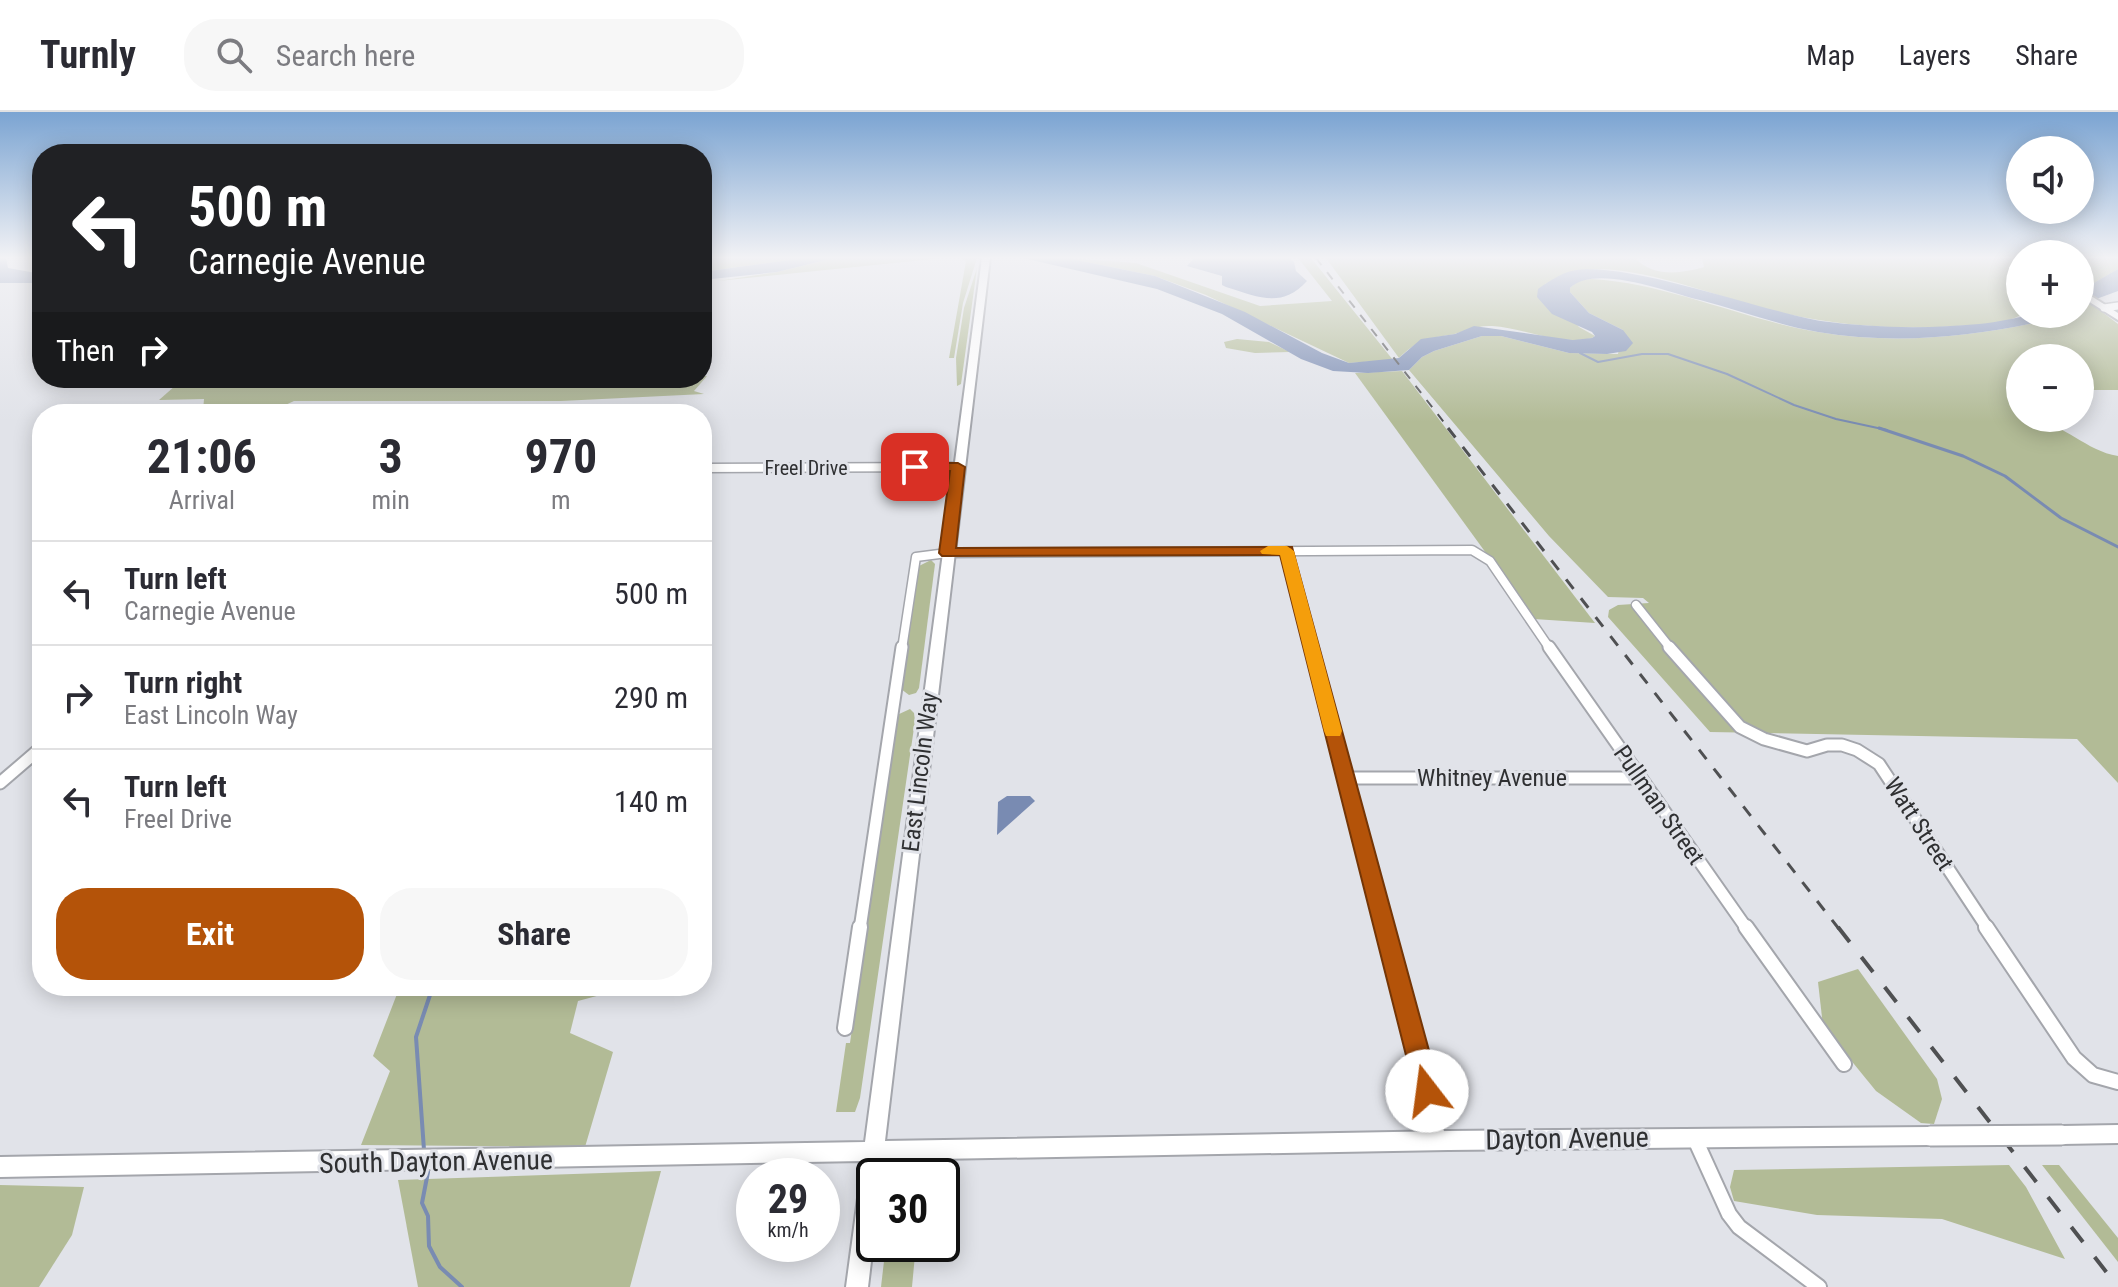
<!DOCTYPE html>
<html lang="en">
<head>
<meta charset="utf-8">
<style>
  body { margin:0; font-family:"Roboto Condensed",sans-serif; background:#f7f7f7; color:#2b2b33; height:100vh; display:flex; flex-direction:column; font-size:30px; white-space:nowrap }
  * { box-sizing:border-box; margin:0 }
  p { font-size:26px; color:#7c7c81 }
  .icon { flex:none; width:44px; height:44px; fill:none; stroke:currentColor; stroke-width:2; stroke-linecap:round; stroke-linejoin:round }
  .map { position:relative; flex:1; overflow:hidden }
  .panel { position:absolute; left:32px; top:292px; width:680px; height:592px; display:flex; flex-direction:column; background:#fff; border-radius:32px; box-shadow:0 4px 20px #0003 }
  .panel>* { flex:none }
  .banner { position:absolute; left:32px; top:32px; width:680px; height:244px; border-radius:32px; box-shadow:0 4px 20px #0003; background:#202124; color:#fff; overflow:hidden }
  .buttons { position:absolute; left:2006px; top:24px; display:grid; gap:16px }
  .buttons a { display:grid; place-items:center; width:88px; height:88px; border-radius:50%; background:#fff; box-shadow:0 4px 20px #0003; font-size:40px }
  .speed { position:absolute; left:736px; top:1046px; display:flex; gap:16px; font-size:40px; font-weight:700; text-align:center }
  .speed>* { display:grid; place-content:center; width:104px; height:104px; border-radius:50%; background:#fff; box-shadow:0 4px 20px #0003; line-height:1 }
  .speed small { font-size:20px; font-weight:400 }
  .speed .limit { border:4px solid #111; border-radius:12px; background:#fff; color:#111 }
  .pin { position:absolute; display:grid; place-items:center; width:68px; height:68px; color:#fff; margin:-34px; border-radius:16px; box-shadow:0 4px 12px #0006 }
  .me { position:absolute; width:88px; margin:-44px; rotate:345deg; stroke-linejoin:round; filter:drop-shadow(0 0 6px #0008) }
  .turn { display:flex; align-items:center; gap:28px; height:168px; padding:0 24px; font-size:36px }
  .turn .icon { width:104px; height:104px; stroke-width:2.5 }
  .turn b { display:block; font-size:56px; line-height:68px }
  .then { display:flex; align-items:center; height:76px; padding:0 24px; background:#0003; gap:16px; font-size:30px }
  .eta { display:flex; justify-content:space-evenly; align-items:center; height:136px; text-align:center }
  .eta b { font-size:48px; font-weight:700; line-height:56px }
  .primary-button { display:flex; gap:16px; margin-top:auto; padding:16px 24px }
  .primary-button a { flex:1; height:92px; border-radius:32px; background:#b45309; color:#fff; font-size:32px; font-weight:700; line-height:92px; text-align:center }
  .primary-button a+a { background:#f7f7f7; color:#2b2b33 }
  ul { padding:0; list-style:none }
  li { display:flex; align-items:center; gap:24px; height:104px; padding:0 24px; border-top:2px solid #e1e1e2 }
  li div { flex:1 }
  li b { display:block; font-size:30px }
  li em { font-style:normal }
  header { display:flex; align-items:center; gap:48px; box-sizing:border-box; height:112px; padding:0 40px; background:#fff; border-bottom:2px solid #e1e1e2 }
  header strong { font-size:38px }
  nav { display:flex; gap:44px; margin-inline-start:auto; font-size:28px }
  .search { width:560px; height:72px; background:#f7f7f7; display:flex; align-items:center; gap:20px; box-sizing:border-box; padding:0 28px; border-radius:32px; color:#7c7c81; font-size:30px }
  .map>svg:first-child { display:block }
  .green { fill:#b2bb96 }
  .water { fill:#798bb2 }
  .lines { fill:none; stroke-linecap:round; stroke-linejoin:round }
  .stream-far2 { stroke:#798bb2; stroke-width:2 }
  .stream-far1 { stroke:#798bb2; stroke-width:3 }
  .stream { stroke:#798bb2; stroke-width:4 }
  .street-far3-casing { stroke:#a4a6ac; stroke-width:10 }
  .street-far2-casing { stroke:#a4a6ac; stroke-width:11 }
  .street-far1-casing { stroke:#a4a6ac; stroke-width:15 }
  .street-casing { stroke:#a4a6ac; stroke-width:18 }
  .secondary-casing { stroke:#a4a6ac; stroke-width:4 }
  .street-far3 { stroke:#fff; stroke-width:7 }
  .street-far2 { stroke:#fff; stroke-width:8 }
  .street-far1 { stroke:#fff; stroke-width:11 }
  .street { stroke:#fff; stroke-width:14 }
  .secondary { fill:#fff; fill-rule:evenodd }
  .rail-far2 { stroke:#4f5052; stroke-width:2; stroke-dasharray:9 9; stroke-linecap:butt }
  .rail-far1 { stroke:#4f5052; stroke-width:3; stroke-dasharray:12 12; stroke-linecap:butt }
  .rail { stroke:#4f5052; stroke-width:4; stroke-dasharray:19 19; stroke-linecap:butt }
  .secondary-bridge-casing { stroke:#a4a6ac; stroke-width:23; stroke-linecap:butt }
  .secondary-bridge { stroke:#fff; stroke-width:19 }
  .route { fill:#b45309; stroke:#753606; stroke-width:2 }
  .slow { fill:#f59e0b }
  .labels { text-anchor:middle; stroke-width:6; stroke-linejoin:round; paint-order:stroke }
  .far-street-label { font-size:20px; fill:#2f3032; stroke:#e1e3e9 }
  .street-label { font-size:24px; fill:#2f3032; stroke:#e1e3e9 }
  .near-street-label { font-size:28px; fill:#2f3032; stroke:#e1e3e9 }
</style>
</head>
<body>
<header>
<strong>Turnly</strong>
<div class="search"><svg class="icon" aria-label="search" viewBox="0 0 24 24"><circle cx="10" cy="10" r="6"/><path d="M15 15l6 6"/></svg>Search here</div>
<nav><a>Map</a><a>Layers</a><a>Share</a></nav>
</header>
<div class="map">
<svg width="2118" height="1175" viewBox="0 0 2118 1175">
  <rect width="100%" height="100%" fill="#e1e3e9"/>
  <g class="green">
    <polygon points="702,146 804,146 702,160"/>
    <polygon points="834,146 943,146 718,169 777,160"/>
    <polygon points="961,146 977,146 963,191 954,246 949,246 966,149"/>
    <polygon points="1067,146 1136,151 1260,194 1332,189 1298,146 1311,146 1393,248 1349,251 1206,183 1155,164"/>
    <path d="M1326 146H1635C1653 165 1680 162 1704 155L1702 146H2020L2022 202C2005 213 1977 213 1957 214 1900 218 1843 214 1787 202 1727 190 1644 152 1585 158 1570 159 1559 166 1545 172L1579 215 1595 224 1592 226C1559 234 1524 216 1492 214 1474 213 1463 221 1449 223 1424 227 1418 228 1399 246Z"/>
    <polygon points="2080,146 2118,146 2118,157 2084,177 2080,174"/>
    <polygon points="977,156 961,272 957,274 956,246 964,196"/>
    <path d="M1592 167C1670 172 1741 207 1818 220 1896 233 1971 225 2048 208L2050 202H2080V193L2089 190 2118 212V278H2080V246H2020V306C2061 306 2082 338 2118 344V671L2077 627 1710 620 1608 505 1609 498 1618 493 1649 491 1643 486 1608 485 1549 424 1409 258 1422 245 1434 239 1482 224H1501L1569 241 1618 242 1623 218 1589 201 1570 180V176L1579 168Z"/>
    <polygon points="1237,227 1269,230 1290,240 1255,241 1226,236 1224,230"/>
    <polygon points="1402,259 1595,511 1534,507 1355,261"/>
    <polygon points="702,264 707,264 694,279 704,282 561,289 294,289 266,302 203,299 204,287 159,288 184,266 702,266"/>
    <polygon points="931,448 935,452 919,576 916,581 909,583 901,577 919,454"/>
    <polygon points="910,597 914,601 915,609 860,986 855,1000 836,1000 846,931 850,931 897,603"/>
    <polygon points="1858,857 1937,967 1942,987 1934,1012 1921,1011 1876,979 1823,914 1818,870"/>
    <polygon points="295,874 634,874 578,889 570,921 613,940 585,1035 361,1033 390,959 373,944 397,882 293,877"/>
    <polygon points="2009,1053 2026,1075 2065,1147 1942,1107 1817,1103 1734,1089 1730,1075 1734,1058"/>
    <polygon points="2042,1053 2059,1053 2118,1126 2118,1150"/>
    <polygon points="661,1059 630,1175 418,1175 398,1068"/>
    <polygon points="0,1073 84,1075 72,1123 39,1175 0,1175"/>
    <polygon points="886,1132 916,1132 912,1175 881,1175"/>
  </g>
  <g class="water">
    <polygon points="0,146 6,146 8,156 42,162 42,171 0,171"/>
    <polygon points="804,146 834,146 777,160 702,168 702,160"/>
    <path d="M1023 146H1067L1155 164 1245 200 1322 241 1349 251 1399 246 1421 227 1455 222 1474 214 1573 228 1592 226 1595 224 1592 220 1552 202 1537 185 1538 177C1546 171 1556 165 1565 161 1609 142 1764 200 1821 209 1874 216 1926 217 1979 212 2004 210 2025 202 2050 202L2048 208C1971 225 1897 233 1818 220 1778 213 1739 198 1700 188 1670 181 1595 151 1570 176V180L1589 201 1623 218 1633 231 1626 239 1607 242 1569 241 1501 224H1482L1434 239 1422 245 1409 258 1368 261 1333 259 1301 247 1222 202 1157 177Z"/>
    <path d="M1194 146H1289L1294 150 1296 159 1307 169C1281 197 1259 185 1226 175L1222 173V164L1187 154Z"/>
    <polygon points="2118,157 2118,179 2080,193 2080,179"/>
    <polygon points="1007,684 1030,684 1035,689 997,723 998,690"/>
  </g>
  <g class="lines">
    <polyline class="stream-far2" points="1580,241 1598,250 1642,242 1668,242 1727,262 1794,293 1836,307 1887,318"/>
    <polyline class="stream-far1" points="1879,316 1963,344 2005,364 2061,406 2118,435"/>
    <g class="stream">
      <polyline points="424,1038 416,925 433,874"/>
      <polyline points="428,1060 422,1091 428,1104 429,1134 440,1155 462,1175"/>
    </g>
    <defs>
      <polyline id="street-far3" points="2104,196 2118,194"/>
      <g id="street-far2">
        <polyline points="702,356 958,355"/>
        <polyline points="1287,439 1312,537"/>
        <polyline points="1636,493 1671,537"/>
        <polyline points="902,537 916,445 947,441 1472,438 1490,449 1550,537"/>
      </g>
      <g id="street-far1">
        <polyline points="1312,535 1385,817"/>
        <polyline points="1549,535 1747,817"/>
        <polyline points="1669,535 1740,615 1764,627 1807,639 1827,633 1842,633 1857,638 1879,652 1988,817"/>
        <polyline points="1345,666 1639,666"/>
        <polyline points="0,671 42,635"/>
        <polyline points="860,817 902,535"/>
      </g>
      <g id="street">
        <polyline points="1384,815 1439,1028"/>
        <polyline points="1746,815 1844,952"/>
        <polyline points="1986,815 2074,946 2093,963 2118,970"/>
        <polyline points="845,916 860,815"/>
        <polyline points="1694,1025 1729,1102 1739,1115 1819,1175"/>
      </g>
      <g id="secondary">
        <polygon points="982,146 990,146 885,1029 1448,1019 1930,1015 1937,1017 1940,1024 1937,1031 1930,1033 1448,1038 883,1048 881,1064 874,1064 874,1124 868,1175 846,1175 863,1049 0,1065 0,1045 865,1030"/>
        <polygon points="2080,177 2118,201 2118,208 2080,184"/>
        <polygon points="2118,1013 2118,1031 2062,1032 2055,1030 2052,1023 2055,1016 2062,1014"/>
      </g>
    </defs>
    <use href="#street-far3" class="street-far3-casing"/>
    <use href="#street-far2" class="street-far2-casing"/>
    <use href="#street-far1" class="street-far1-casing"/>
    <use href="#street" class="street-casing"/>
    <use href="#secondary" class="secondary-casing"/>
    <use href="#street-far3" class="street-far3"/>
    <use href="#street-far2" class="street-far2"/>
    <use href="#street-far1" class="street-far1"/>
    <use href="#street" class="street"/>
    <use href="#secondary" class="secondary"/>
    <polyline class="rail-far2" points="1316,146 1450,318"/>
    <polyline class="rail-far1" points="1448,316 1839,817"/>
    <polyline class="rail" points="1838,815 2118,1175"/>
    <defs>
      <polyline id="secondary-bridge" points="1930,1024 2062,1023"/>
    </defs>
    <use href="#secondary-bridge" class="secondary-bridge-casing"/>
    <use href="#secondary-bridge" class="secondary-bridge"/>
  </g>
  <linearGradient id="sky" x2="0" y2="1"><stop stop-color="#7ba4d2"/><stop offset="0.47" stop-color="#f2f2f5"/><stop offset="1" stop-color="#f2f2f5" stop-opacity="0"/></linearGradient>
  <rect width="2118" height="310" fill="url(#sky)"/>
  <polygon class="route" points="958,351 965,355 956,436 1292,435 1440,979 1436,987 1427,991 1418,987 1415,979 1280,443 942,444 939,441 950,359 915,360 908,355 915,351"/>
  <polygon class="slow" points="1268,434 1287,434 1294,439 1342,619 1340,624 1326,624 1324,619 1280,443 1262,442 1260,439"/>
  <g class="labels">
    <g class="far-street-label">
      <text x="806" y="363">Freel Drive</text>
    </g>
    <g class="street-label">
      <text transform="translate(920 660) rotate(-83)" y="8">East Lincoln Way</text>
      <text x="1492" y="674">Whitney Avenue</text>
      <text transform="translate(1659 693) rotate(55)" y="8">Pullman Street</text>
      <text transform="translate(1919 712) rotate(57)" y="8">Watt Street</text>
    </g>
    <g class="near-street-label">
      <text transform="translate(1567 1026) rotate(-1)" y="10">Dayton Avenue</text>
      <text transform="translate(436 1049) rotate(-1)" y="10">South Dayton Avenue</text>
    </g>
  </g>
</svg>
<div class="buttons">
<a><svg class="icon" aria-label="sound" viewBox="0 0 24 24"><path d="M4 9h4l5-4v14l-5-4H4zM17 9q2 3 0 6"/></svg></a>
<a>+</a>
<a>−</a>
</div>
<div class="speed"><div>29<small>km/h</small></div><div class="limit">30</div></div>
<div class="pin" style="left:915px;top:355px;background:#d93025"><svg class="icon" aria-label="arrive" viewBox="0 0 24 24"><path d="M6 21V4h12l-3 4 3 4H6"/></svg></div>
<svg class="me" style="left:1427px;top:979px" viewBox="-20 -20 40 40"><circle r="19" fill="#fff"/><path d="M0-13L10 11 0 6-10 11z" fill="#b45309"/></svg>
<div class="banner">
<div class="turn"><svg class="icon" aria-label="left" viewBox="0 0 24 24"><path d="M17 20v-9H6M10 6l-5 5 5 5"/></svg><div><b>500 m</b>Carnegie Avenue</div></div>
<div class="then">Then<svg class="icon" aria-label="right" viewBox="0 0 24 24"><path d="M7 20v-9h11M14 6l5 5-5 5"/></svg></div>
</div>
<section class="panel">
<div class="eta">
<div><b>21:06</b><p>Arrival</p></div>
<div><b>3</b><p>min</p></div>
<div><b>970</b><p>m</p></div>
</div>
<ul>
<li><svg class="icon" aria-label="left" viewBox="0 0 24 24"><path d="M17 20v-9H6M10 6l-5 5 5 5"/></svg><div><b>Turn left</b><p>Carnegie Avenue</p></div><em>500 m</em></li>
<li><svg class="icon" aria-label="right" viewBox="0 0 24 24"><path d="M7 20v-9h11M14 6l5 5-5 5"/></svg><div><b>Turn right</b><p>East Lincoln Way</p></div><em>290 m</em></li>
<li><svg class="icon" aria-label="left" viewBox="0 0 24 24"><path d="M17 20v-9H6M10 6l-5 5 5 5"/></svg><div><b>Turn left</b><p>Freel Drive</p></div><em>140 m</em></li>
</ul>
<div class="primary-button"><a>Exit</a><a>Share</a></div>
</section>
</div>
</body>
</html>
